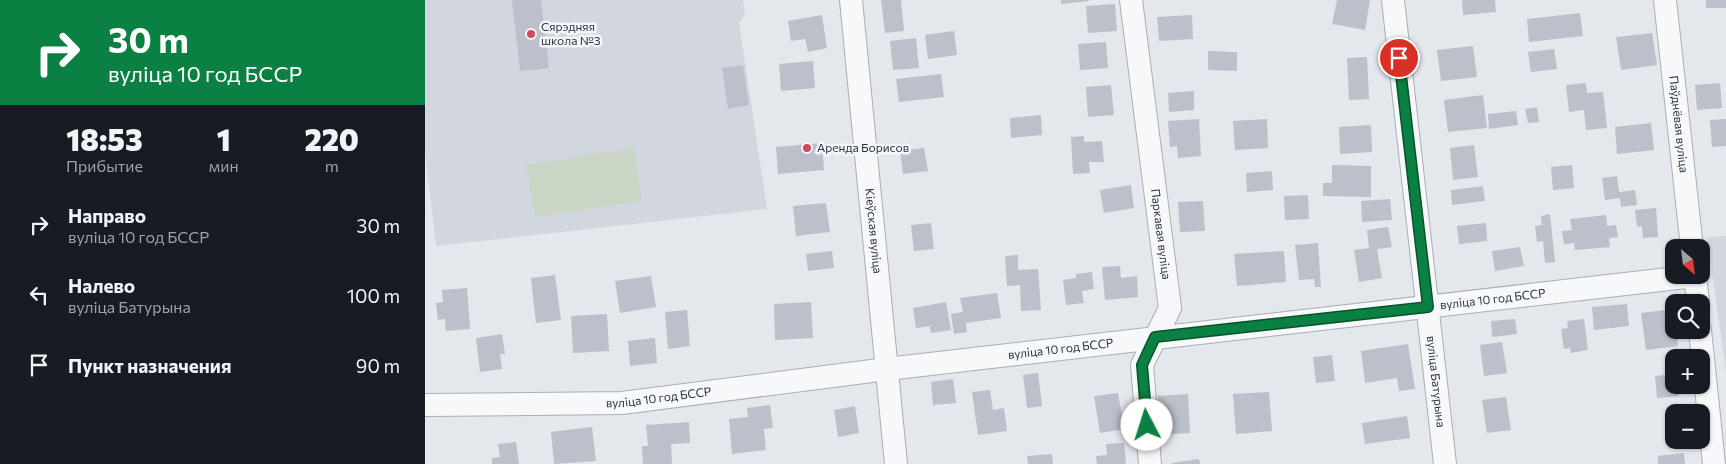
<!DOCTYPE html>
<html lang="ru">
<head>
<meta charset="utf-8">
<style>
  body { margin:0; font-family:Commissioner,sans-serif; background:#20242c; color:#f1f3f6; height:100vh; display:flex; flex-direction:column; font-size:19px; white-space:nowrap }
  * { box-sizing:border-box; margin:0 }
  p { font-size:16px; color:#9ea1a6 }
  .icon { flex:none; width:28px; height:28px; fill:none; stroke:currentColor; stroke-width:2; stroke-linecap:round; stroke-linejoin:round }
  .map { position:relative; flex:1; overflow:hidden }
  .sheet { display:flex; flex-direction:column; background:#171b24; width:425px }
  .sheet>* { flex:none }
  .guide { background:#0b8043; color:#fff; overflow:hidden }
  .needle { width:32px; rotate:152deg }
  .controls { position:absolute; left:1240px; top:239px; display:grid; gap:10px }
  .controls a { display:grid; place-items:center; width:45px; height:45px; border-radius:10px; background:#171b24; box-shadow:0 1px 4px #0004; font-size:25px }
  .pin { position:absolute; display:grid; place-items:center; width:42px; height:42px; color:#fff; margin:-21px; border:2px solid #fff; border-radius:50%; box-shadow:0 1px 5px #0007 }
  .me { position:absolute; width:55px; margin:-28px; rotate:355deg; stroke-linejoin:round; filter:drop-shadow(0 0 4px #0008) }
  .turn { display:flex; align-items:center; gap:18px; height:105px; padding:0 25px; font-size:22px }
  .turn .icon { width:65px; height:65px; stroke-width:2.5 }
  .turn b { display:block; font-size:35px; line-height:42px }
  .eta { display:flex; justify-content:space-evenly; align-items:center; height:85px; text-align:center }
  .eta b { font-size:30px; font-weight:800; line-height:35px }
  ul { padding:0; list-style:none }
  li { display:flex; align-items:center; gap:15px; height:70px; padding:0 25px }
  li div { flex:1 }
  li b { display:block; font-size:19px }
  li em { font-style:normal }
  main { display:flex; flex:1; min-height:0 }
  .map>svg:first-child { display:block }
  .built { fill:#d2d6de }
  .green { fill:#c9d6c5 }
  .building { fill:#bbc0ca }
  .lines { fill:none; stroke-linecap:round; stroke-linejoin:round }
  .minor-casing { stroke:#a9aeb7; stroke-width:24 }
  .minor { stroke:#f7f8fa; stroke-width:22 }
  .route-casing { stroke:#07532c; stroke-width:12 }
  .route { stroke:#0b8043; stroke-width:9 }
  .poi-dot { fill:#d1495b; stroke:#f4f6f9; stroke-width:2 }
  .labels { text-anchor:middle; stroke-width:5; stroke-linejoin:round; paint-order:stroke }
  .poi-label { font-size:12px; fill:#2b3445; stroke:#f4f6f9; text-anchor:start }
  .street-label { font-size:12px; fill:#2b3445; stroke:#f4f6f9 }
</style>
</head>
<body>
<main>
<section class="sheet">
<div class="guide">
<div class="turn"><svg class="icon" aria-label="right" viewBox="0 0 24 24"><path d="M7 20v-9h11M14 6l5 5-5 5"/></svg><div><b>30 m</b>вуліца 10 год БССР</div></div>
</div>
<div class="eta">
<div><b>18:53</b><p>Прибытие</p></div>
<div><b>1</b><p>мин</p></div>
<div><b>220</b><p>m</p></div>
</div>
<ul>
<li><svg class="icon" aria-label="right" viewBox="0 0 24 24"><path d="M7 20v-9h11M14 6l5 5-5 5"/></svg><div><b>Направо</b><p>вуліца 10 год БССР</p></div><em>30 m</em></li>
<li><svg class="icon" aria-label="left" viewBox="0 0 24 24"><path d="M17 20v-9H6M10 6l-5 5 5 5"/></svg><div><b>Налево</b><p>вуліца Батурына</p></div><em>100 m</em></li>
<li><svg class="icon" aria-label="arrive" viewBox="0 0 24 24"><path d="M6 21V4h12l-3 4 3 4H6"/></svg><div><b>Пункт назначения</b></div><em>90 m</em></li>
</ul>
</section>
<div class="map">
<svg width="1301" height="464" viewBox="0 0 1301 464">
  <rect width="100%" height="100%" fill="#e4e7ec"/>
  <g class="built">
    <polygon points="0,0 318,0 320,15 314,23 342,209 11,246 0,152"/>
    <polygon points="1301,236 1301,372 1282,237"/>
  </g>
  <polygon class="green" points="209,148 217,201 110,217 101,165"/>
  <g class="building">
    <polygon points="87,0 116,0 124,68 95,71"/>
    <polygon points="456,0 476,0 479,31 460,33"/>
    <polygon points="636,0 664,0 664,1 636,4"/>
    <polygon points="912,0 945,0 940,30 907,24"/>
    <polygon points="1037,0 1070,0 1071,12 1038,15"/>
    <rect x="1281" y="0" width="20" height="8"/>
    <polygon points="690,4 692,31 663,33 661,6"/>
    <polygon points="1155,13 1158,36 1104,42 1102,19"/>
    <polygon points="397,15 402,48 383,52 380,39 366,41 363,21"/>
    <polygon points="767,15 768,39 734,41 732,17"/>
    <polygon points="529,31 532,55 503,59 500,35"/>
    <polygon points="1227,33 1232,65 1196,70 1191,37"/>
    <polygon points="491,38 494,68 468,70 465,41"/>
    <polygon points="681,42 683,68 655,70 653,44"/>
    <polygon points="1048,46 1052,77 1016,81 1012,50"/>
    <polygon points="1129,49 1132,69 1106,72 1103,52"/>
    <polygon points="783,51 812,52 812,71 783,70"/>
    <polygon points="942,57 944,99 924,100 922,58"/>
    <polygon points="388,61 390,88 356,91 354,64"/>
    <polygon points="318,65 324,105 303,109 297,68"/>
    <polygon points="516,74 519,97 474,102 471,79"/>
    <polygon points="1161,83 1162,93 1178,92 1182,128 1161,130 1159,110 1144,112 1141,85"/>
    <polygon points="1295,83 1297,108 1272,110 1270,85"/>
    <polygon points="686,85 689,115 663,117 661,87"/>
    <polygon points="769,91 769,110 744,112 743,93"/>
    <polygon points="1058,95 1062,128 1023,132 1019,100"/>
    <polygon points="1112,107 1114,122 1103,123 1100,109"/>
    <polygon points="1091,111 1093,125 1064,129 1063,114"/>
    <polygon points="616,115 617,135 586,138 585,118"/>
    <polygon points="774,119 776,156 753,158 752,146 745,147 743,121"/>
    <polygon points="842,119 843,148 810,150 808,121"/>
    <polygon points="1301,119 1301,146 1287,147 1285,120"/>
    <polygon points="1226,123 1229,150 1192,154 1190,127"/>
    <polygon points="946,125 947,152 915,154 914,127"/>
    <polygon points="659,136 659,142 677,141 679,162 664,162 665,173 648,174 646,137"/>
    <polygon points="397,143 399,170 353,174 351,147"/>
    <polygon points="1049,145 1053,177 1028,180 1025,148"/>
    <polygon points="499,148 503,171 478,174 475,151"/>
    <polygon points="907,165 946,166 946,197 898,196 898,183 907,183"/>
    <polygon points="1147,165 1149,188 1128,190 1126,167"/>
    <polygon points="847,171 848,190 822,192 821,173"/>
    <polygon points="1192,176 1194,192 1210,190 1212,205 1196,207 1195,198 1180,200 1177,178"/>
    <polygon points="706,185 709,208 679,213 675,190"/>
    <polygon points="1058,186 1060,201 1027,205 1026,190"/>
    <polygon points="883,195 884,219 860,220 859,196"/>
    <polygon points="965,199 967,220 937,222 936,201"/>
    <polygon points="778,201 780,231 755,232 753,202"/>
    <polygon points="401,203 405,232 371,236 368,206"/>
    <polygon points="1231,208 1233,237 1218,238 1217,226 1212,227 1210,210"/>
    <polygon points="1125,214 1130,262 1120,263 1118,241 1112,242 1110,226 1117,225 1116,216"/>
    <polygon points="1181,215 1182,226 1191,225 1193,237 1184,238 1185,247 1150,250 1149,243 1139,244 1137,231 1147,230 1145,219"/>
    <polygon points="506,223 509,249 489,251 486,225"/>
    <polygon points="1061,223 1062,241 1034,244 1032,226"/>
    <polygon points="963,227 967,247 952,249 957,278 934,282 929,250 944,248 942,230"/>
    <polygon points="893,243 896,287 890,287 889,279 874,280 870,245"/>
    <polygon points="1095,247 1099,266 1070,271 1067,251"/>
    <polygon points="407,251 409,268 383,271 381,254"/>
    <polygon points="859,251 861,282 812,286 809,254"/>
    <polygon points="593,255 593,270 613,269 616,310 596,311 595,285 582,286 580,256"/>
    <polygon points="695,266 696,278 712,276 713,297 680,300 677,267"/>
    <polygon points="667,272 669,289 657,291 659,303 641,305 638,280 651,278 651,274"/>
    <polygon points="130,275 136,320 111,323 106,278"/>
    <polygon points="226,276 231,307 195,313 190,281"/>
    <polygon points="42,288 45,329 21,331 20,319 13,320 11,303 18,302 17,290"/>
    <polygon points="572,293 576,318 541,323 542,332 529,334 526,314 538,312 535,298"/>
    <polygon points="386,302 388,338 350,340 349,304"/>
    <polygon points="521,302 526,330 506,333 505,326 491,328 488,308"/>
    <polygon points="1202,304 1204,326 1169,330 1167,307"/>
    <polygon points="1248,309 1249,330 1251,330 1253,346 1221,350 1216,313"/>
    <polygon points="262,310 265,346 243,349 240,312"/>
    <polygon points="182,314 184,351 148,353 146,316"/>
    <polygon points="1090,319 1092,334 1067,337 1066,321"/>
    <polygon points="1159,319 1163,350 1146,353 1145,348 1139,349 1136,329 1143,328 1142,321"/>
    <polygon points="77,334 80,354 75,354 77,369 55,372 51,338"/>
    <polygon points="230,338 232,363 205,366 203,341"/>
    <polygon points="1077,342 1082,373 1059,376 1055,345"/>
    <polygon points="983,344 990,389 974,391 972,378 940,383 936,351"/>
    <polygon points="907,355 910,381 891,383 888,357"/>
    <polygon points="613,373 617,406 602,408 598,375"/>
    <polygon points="1249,374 1249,385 1253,385 1254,396 1232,398 1230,376"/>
    <polygon points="528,379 531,403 508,405 506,382"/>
    <polygon points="565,390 568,410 579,408 582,431 553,435 547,392"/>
    <polygon points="844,392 847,431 811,434 808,394"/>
    <polygon points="693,393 699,429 675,433 669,396"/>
    <polygon points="763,394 765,433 736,435 733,396"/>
    <polygon points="1081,397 1086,430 1062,433 1057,400"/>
    <polygon points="345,405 348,428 339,429 341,450 307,454 304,419 323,417 322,408"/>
    <polygon points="430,406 434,433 413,437 409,410"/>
    <polygon points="982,416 985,438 940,444 937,423"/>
    <polygon points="264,422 265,443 246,444 247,464 218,464 217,446 223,446 221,425"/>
    <polygon points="167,427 171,461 129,464 126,432"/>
    <polygon points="91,442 94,464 67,464 67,458 75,457 73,444"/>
    <polygon points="699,443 701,464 672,464 671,456 682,455 681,444"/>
    <polygon points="1259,453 1260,464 1233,464 1233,456"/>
    <polygon points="627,454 628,464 603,464 602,456"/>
    <polygon points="774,459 775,464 747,464 747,463"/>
  </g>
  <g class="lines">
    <defs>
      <g id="minor">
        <path id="s1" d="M426 0 471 464"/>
        <path id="s2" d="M706 0 745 308 717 365 725 464"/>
        <path id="s3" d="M968 0 1020 464"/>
        <path id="s4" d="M1240 0 1267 248"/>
        <polyline points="1270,275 1273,302"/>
        <polyline points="1275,330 1289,464"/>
        <path id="s5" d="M0 405 197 403 462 369 1270 276"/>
      </g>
    </defs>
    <use href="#minor" class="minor-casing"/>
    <use href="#minor" class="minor"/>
  </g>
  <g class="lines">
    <defs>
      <polyline id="route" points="722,425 717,365 730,337 1003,307 974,58"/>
    </defs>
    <use href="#route" class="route-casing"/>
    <use href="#route" class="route"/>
  </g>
  <g class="poi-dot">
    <circle cx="106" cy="34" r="5"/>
    <circle cx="382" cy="148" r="5"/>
  </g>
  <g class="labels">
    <g class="poi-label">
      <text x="116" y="31">Сярэдняя<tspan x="116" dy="14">школа №3</tspan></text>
      <text x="392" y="152">Аренда Борисов</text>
    </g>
    <g class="street-label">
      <text dy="4" stroke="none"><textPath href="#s4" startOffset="125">Паўднёвая вуліца</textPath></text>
      <text dy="4" stroke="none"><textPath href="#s1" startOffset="232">Кіеўская вуліца</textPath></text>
      <text dy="4" stroke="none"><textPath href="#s2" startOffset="236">Паркавая вуліца</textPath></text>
      <text dy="4" stroke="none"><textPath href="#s5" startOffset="1074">вуліца 10 год БССР</textPath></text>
      <text dy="4" stroke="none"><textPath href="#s5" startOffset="639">вуліца 10 год БССР</textPath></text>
      <text dy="4" stroke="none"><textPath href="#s3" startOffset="384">вуліца Батурына</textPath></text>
      <text dy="4" stroke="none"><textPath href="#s5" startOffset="234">вуліца 10 год БССР</textPath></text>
    </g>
  </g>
</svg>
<div class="controls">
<a><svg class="needle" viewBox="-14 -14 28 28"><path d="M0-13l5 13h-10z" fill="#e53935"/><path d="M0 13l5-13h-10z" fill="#9ea1a6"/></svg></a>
<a><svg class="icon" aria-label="search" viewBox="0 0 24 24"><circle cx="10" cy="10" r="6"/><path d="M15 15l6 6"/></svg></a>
<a>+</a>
<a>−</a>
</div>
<div class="pin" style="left:974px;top:58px;background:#d93025"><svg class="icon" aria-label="arrive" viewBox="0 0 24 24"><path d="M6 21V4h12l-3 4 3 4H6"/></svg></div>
<svg class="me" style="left:722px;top:425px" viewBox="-20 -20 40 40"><circle r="19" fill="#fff"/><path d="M0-13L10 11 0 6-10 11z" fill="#0b8043"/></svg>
</div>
</main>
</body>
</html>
